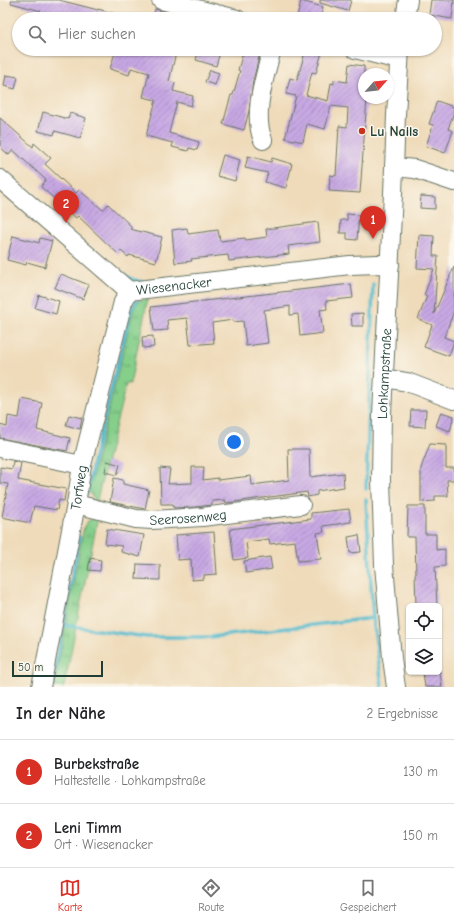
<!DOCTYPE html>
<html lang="de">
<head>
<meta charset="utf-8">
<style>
  body { margin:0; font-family:"Comic Neue",sans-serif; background:#f2f2f2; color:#202124 }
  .controls { position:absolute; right:12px; bottom:12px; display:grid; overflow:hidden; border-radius:6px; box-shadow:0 1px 3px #0004 }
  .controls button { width:36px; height:36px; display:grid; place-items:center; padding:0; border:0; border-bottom:1px solid #e0e0e0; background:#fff; color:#202124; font:20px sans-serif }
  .compass { position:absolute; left:358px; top:68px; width:36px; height:36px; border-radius:50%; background:#fff; box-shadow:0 1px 3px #0004; rotate:63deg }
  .scale { position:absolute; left:12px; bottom:10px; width:91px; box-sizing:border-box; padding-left:4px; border:2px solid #1f3d34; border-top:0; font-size:11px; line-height:14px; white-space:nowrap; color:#1f3d34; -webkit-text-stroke:3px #fbf7ec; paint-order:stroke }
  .you { position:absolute; left:234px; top:442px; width:14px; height:14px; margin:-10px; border:3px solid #fff; border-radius:50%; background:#1a73e8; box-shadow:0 0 0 6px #1a73e833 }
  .badge { display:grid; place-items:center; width:26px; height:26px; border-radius:50%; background:#d93025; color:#fff; font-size:13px; font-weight:700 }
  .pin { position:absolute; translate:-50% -33px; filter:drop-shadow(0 1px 2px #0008) }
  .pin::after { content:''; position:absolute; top:21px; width:14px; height:12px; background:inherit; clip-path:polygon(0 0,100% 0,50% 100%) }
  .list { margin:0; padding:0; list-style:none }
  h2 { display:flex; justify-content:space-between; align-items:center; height:52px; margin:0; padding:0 16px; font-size:17px }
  h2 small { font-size:13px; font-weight:400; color:#757577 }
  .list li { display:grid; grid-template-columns:26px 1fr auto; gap:12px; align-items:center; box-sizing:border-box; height:64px; padding:0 16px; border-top:1px solid #e0e0e0 }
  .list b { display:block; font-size:15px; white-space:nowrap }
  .list p { margin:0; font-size:13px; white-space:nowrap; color:#757577 }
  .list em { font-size:13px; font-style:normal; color:#757577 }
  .icon { flex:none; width:22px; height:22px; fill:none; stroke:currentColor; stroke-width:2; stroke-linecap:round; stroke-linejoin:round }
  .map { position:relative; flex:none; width:454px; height:687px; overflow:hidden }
  .search { position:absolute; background:#fff; box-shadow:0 1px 3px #0004; left:12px; right:12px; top:12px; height:44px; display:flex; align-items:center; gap:10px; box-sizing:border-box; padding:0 14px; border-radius:22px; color:#757577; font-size:15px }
  .sheet { height:180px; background:#fff }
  nav { display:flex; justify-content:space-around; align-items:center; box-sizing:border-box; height:56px; border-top:1px solid #e0e0e0; background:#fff; font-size:11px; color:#757577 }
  nav a { display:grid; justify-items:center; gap:2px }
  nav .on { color:#d93025 }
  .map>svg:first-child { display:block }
  .grass { fill:url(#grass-tufts); stroke:#528660 }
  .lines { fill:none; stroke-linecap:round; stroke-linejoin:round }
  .stream { stroke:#51bbce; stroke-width:3.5 }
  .building { fill:url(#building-hatch) }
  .minor-casing { stroke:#687463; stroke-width:20 }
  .minor { stroke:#fff; stroke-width:18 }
  .poi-dot { fill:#c8321e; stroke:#fbf7ec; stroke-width:1.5 }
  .labels { text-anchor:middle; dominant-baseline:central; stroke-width:3; stroke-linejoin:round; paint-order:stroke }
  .poi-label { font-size:14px; font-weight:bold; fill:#1f3d34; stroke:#fbf7ec; text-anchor:start }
  .street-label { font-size:14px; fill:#1f3d34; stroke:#fbf7ec }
</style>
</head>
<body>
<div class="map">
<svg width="454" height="687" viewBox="0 0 454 687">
  <defs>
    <pattern id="grass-tufts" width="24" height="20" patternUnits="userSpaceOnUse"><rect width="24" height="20" fill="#86cf8b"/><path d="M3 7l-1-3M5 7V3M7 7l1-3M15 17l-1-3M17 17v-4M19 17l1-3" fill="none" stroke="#6da972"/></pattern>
    <pattern id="building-hatch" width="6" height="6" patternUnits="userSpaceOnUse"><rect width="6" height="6" fill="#c8a8e4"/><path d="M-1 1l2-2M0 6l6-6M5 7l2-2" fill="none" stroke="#a28aba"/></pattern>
  </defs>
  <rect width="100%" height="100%" fill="#fbf7ec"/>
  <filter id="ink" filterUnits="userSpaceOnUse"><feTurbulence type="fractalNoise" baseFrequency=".025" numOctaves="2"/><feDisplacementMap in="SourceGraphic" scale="8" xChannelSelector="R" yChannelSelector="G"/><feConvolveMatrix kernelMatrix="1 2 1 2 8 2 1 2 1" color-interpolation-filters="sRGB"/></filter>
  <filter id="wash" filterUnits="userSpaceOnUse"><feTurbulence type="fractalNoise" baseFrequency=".012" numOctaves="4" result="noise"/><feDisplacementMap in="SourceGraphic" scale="16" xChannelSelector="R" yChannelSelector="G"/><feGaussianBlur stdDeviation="0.9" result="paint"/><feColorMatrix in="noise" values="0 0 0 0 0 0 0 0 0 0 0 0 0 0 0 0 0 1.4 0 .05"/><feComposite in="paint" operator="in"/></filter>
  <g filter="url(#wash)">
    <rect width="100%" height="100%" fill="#efdbba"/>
    <path class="grass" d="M148,298L130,384H126L96,504L89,490L134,307L140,300Z
      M98,517L64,687H54L84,526L88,521Z"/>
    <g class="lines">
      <path class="stream" d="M121,273L134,280L143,282
        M366,489L373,284
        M87,494L93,462L131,309L137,300
        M366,500L373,618L382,687
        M63,625L147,637H211L373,618
        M52,687L79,537"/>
    </g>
    <g id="blocks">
      <path class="building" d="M12,0H59L98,10V9L124,16V19H53L40,15L41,11L11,3Z
        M320,0H351L348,11L320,3Z
        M431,0H454L452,19L429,15Z
        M301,1L323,7L320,19H305L297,17Z
        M155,9L169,13L167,19H153Z
        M116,49H177L169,81L175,83L173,91L193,96L191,106L177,102L169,133L199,142L197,150L189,148L188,151L172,147L173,143L146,136L156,100L143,97L149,73L131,68L129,75L110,69Z
        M199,49H221L216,66L196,60Z
        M244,49H261L253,81L249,111L244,130L223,124L231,95H233L240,71L238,70Z
        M306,49H323L316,73L312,72L306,95L328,101L331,83L334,84V80L347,82L349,64L364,66V98H367L360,193L329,191L330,175L336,176L339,126L347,127L348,108L331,106L325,129L307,124L303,142L285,138L296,96L286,94L290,78L297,80Z
        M210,70L219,73L215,85L205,82Z
        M6,75L18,77L15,89L4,86Z
        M437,101L454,107V112L448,129L453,131L445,153L426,146L433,125L429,124Z
        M43,112L68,119L70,113L86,118L80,138L55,131L54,135L38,131Z
        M0,118L33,147L34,143L51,158L45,164L76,193L79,190L103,210L108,204L132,227L130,229L162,237L156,262L129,255L128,257L121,251L118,254L78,216L76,218L41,187L46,180L13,150L9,155L0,147Z
        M223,155L240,160L235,181L217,176Z
        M248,156L271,162L272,158L292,164L286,188L265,182L268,173L245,168Z
        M421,196L435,197V209L420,208Z
        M347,214L359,215L357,240L347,239V233H340L341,220H347Z
        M318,222L320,242L288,246L289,254L229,261L228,255L191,259L192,261L175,263L172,230L187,228L188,234L218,230L220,241L245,238L246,240L267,237L266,229Z
        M419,235L434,236L433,256H438L434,314L454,267V311L444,337L454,341L449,356L424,347L432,325L418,319L427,296L424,295L434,269L417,268Z
        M13,236L39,243L40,238L52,241L45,267L27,262L26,265L7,260Z
        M61,274L89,285L83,299L55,288Z
        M351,284L353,298L326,301L327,309L320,310L323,333L300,336L298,314L290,315V306L264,310L268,343L246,346L243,321L234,322L233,320L212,323L214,343L190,345L187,318L167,320L168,330L154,331L151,307Z
        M39,295L59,301L56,314L35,308Z
        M363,313V326H352L351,314Z
        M153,336L154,347L143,348L142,337Z
        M22,399L42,403L37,430L70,438L67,451L0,438V425L7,427L8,416L19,418Z
        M411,410H426L425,427L410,426Z
        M441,412L454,416L450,431L436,426Z
        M69,415L82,418L80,429L66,425Z
        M430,444L446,445V468H454V480H447L448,496H435V501L421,502V468Z
        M288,449H309L310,477L343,473L344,487L317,491V495L308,497L307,492L226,503L225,500L212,501V505L195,507L174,508L173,504H161L160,468L170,469L168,484L192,483V467H204L203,480L218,478V480L251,476L252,485L289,480Z
        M13,461L21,463L18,480L66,489L64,501L59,500L57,510L34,506L30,523L2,517L8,484L0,483V467L12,469Z
        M107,461L120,465L117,475L105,472Z
        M114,478L123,480V484L149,490L145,509L110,502Z
        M408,506H425V534H436V550L445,549V566L435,567L437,606H416L415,574H416L415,537H407Z
        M349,509L351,522L323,526L324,532L317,533L321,559L298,561L295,541L270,544L269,539L246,542L248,558L234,560L230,529L311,519V513Z
        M107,529L144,535L140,557L121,552L122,546L105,544Z
        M214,532L217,574L204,575V579L192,580L191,559L178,560L176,535Z
        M359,535L361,552L350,553L348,537Z
        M270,557L272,569L246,573L244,561Z
        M90,558L101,560L100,571L88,570Z
        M137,564L160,565V580L136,579Z
        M423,672H440L442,687H425Z"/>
    </g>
  </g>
  <g filter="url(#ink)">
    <use href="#blocks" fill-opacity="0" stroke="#687463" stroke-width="1"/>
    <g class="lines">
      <defs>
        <g id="minor">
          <path d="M161,0L237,19"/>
          <path d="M405,19L408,0"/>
          <path d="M355,49L399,60"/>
          <path d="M263,140C252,113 265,77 272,49"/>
          <path d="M394,167L415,169L454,182"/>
          <path id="s1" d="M0,179L129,291L350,265L378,264L390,265"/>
          <path d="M384,378L407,382L454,400"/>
          <path d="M0,448L82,465"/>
          <path id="s2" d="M76,504L136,519L152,520L202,517L301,505"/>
          <path id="s3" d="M41,687L76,504L82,465L123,302L129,291"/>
          <path id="s4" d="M396,687L392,658L384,565L381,480L382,414L393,194L396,115L400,49"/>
        </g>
      </defs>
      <use href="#minor" class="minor-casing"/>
      <use href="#minor" class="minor"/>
    </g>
  </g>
  <circle class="poi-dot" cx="362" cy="131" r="4"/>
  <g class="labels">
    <g class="poi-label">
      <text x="370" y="131">Lu Nails</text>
    </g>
    <g class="street-label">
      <text stroke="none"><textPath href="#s1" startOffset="216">Wiesenacker</textPath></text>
      <text stroke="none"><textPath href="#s4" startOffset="314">Lohkampstraße</textPath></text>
      <text stroke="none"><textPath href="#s3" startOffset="203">Torfweg</textPath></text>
      <text stroke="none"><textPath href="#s2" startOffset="114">Seerosenweg</textPath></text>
    </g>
  </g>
</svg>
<div class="controls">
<button><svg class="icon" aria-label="locate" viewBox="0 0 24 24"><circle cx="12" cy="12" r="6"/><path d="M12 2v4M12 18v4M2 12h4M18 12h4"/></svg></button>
<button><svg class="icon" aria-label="layers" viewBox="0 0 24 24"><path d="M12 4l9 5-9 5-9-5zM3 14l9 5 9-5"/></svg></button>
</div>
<svg class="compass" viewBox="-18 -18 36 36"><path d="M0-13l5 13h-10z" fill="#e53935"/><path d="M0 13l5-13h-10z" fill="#757577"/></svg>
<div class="scale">50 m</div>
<div class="you"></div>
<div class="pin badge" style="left:373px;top:239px">1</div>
<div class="pin badge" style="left:66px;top:223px">2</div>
<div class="search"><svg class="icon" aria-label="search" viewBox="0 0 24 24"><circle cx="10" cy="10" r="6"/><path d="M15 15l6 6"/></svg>Hier suchen</div>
</div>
<section class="sheet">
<h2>In der Nähe<small>2 Ergebnisse</small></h2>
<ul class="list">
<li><span class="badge">1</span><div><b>Burbekstraße</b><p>Haltestelle · Lohkampstraße</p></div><em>130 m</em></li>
<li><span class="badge">2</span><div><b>Leni Timm</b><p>Ort · Wiesenacker</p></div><em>150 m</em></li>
</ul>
</section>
<nav>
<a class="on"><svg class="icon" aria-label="map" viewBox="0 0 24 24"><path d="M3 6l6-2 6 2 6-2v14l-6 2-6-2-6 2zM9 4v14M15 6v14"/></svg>Karte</a>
<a><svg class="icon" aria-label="directions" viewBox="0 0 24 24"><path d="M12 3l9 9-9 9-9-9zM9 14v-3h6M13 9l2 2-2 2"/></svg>Route</a>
<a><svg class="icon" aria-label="saved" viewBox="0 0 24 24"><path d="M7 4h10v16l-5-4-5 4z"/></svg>Gespeichert</a>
</nav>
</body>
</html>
